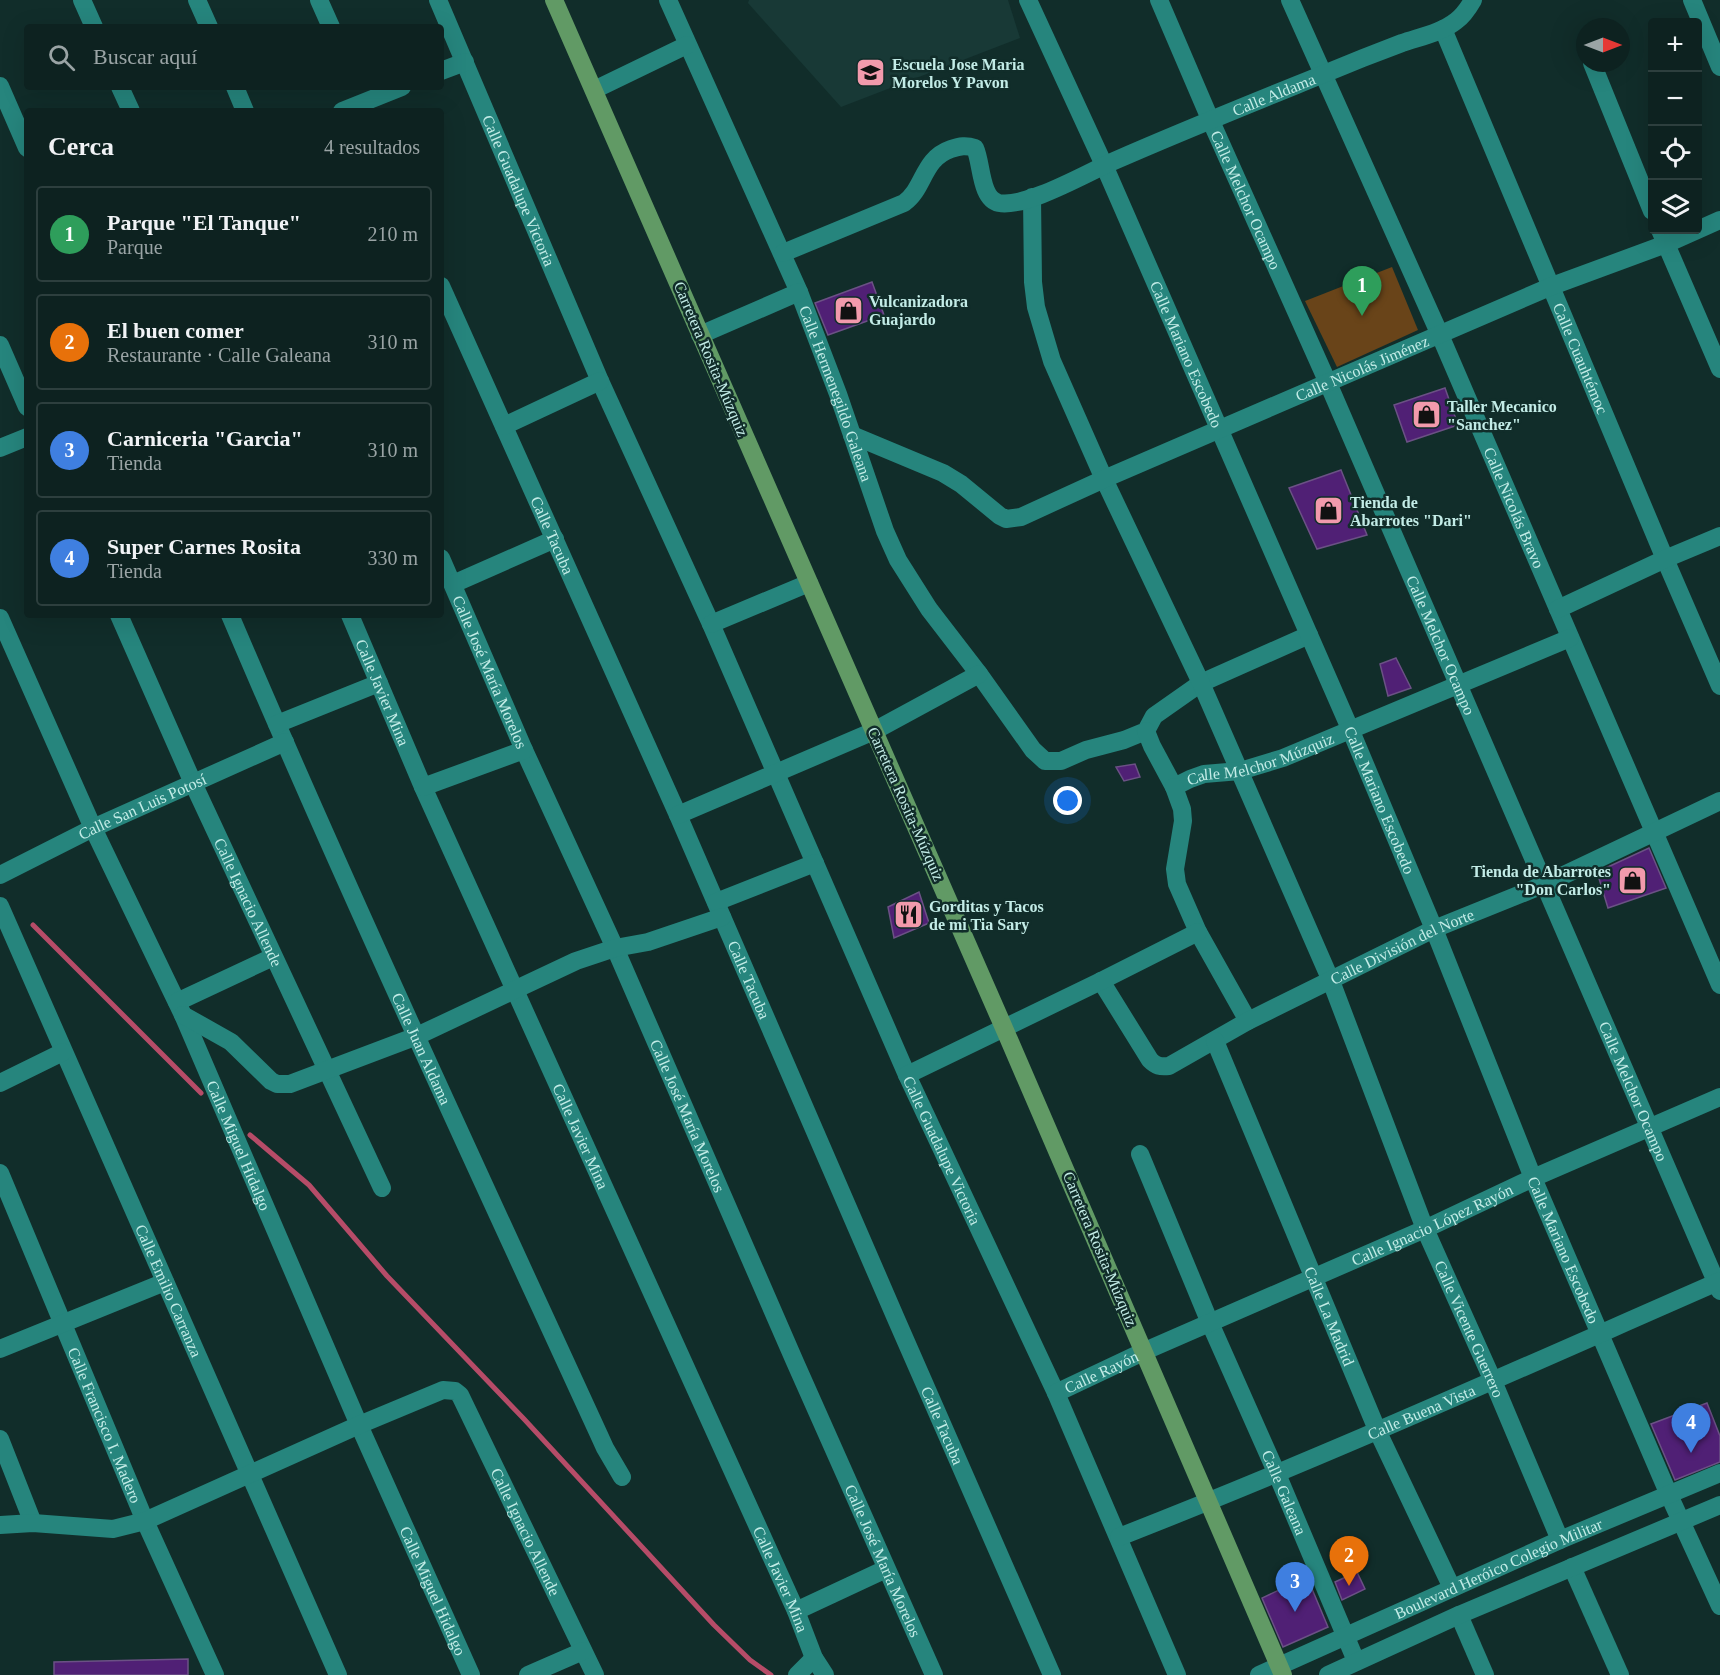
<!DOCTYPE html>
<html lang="es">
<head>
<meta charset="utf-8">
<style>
  body { margin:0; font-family:"Times New Roman",serif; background:#162a29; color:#f1f3f6 }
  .controls { position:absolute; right:18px; top:18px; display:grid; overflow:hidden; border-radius:6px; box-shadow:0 6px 24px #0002 }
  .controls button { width:54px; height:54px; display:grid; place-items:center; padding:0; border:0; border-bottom:2px solid #2d3f3e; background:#0d2220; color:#f1f3f6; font:30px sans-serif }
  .compass { position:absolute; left:1576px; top:18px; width:54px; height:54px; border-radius:50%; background:#0d2220; box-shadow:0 6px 24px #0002; rotate:90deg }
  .you { position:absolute; left:1068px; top:801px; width:21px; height:21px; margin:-15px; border:4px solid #fff; border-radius:50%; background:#1a73e8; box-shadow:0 0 0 9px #1a73e833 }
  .badge { display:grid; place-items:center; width:39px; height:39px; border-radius:50%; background:#f29aac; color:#fff; font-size:20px; font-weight:700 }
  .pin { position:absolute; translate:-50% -50px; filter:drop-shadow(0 2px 3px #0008) }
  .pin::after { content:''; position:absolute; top:32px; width:21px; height:18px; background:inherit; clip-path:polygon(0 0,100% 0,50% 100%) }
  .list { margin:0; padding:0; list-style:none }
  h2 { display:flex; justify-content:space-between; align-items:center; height:78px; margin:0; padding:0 24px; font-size:26px }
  h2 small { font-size:20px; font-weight:400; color:#9aa4a5 }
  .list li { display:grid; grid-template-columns:39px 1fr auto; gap:18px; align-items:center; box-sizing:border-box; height:96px; margin:0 12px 12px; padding:0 12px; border:2px solid #2d3f3e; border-radius:6px }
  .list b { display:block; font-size:22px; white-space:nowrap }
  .list p { margin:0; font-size:20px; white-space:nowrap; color:#9aa4a5 }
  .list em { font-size:20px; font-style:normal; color:#9aa4a5 }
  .icon { flex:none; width:33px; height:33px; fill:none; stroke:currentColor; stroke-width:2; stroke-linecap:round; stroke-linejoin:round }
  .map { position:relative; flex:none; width:1720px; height:1675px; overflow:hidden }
  .search { position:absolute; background:#0d2220; box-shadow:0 6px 24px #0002; left:24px; top:24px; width:420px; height:66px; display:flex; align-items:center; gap:15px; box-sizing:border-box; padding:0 21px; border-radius:6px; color:#9aa4a5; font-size:22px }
  .panel { position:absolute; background:#0d2220; box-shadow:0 6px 24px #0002; left:24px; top:108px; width:420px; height:510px; border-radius:6px }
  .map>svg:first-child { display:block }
  .built { fill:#183936 }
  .green { fill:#694419 }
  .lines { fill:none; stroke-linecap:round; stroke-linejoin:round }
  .stream { stroke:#b64c68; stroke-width:5 }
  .building { fill:#502075; stroke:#6b5185; stroke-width:1.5 }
  .minor { stroke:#26857d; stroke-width:18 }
  .major { stroke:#619a65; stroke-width:18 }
  .labels { text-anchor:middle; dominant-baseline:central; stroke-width:5; stroke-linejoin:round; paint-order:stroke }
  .poi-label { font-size:16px; font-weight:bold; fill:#c3ece7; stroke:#112d2a; text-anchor:start }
  .street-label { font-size:16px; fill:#c3ece7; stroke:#112d2a }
</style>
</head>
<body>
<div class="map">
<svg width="1720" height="1675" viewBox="0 0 1720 1675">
  <rect width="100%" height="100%" fill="#112d2a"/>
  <path class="built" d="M749,0H1008L1020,38L841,107L748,3Z"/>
  <path class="green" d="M1392,267L1418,330L1337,367L1305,301Z"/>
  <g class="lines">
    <path class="stream" d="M33,925L201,1093
      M250,1135L309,1185L387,1276L524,1419L714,1625L750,1660L771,1675"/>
  </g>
  <path class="building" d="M872,282L884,315L828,335L815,303Z
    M1445,388L1458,425L1407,442L1394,405Z
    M1341,470L1367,535L1317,549L1289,488Z
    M1396,658L1411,688L1388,696L1380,664Z
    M1135,764L1140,777L1124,781L1116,767Z
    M1649,848L1666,888L1608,908L1597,872Z
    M919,892L929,923L894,938L888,907Z
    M1707,1403L1720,1436V1462L1675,1480L1651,1424Z
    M1357,1572L1365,1589L1342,1600L1335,1582Z
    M1307,1577L1328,1627L1283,1647L1262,1598Z
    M188,1659V1675H54V1662Z"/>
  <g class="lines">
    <g class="minor">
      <path d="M82,0L94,27"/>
      <path d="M197,0L209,27"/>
      <path d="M319,0L331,27"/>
      <path id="s1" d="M438,0L600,381L711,624L907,1075L1056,1393L1177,1675"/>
      <path id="s2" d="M668,0L799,292L838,394L885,531L898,560L929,609L979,674L1033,750L1045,761H1061L1086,750L1124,740L1146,731L1154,716L1201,683L1309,635"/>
      <path id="s3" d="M1028,0L1104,165L1351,731L1434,929L1533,1178L1669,1495L1720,1606"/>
      <path id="s4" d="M1159,0L1210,119L1328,383L1720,1291"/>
      <path id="s5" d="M1290,0L1440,335L1720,985"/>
      <path d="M1692,0L1720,67"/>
      <path id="s6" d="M1443,29L1665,559L1720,686"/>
      <path d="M1592,63L1652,211"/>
      <path d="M441,71L465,62"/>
      <path d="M0,86L27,148"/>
      <path d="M120,87L131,111"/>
      <path d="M235,87L245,111"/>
      <path d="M594,90L687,45"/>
      <path d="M342,111L402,87"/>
      <path id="s7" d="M1032,197L1033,282L1036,307L1052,361L1104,479L1201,683L1331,981L1425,1229L1493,1381L1560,1540"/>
      <path d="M1660,230L1720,369"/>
      <path id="s8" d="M783,253L904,203C925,188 922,159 951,149C960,146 966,145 975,148C982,163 980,199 999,203C1027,208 1088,172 1114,161C1196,125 1280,92 1363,58C1376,53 1389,48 1402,43C1419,37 1441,33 1456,21C1463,16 1469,7 1473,0"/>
      <path id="s9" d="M441,286L678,815L897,1321L1052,1675"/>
      <path d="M700,335L799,292"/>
      <path d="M0,345L27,407"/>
      <path d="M504,426L600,381"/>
      <path id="s10" d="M852,435L943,473L961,484L1000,516L1006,519L1021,517L1104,479L1552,286L1666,244L1720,220"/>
      <path d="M0,448L27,437"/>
      <path id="s11" d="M441,558L524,750L615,948L795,1362L934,1675"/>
      <path d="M453,584L555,539"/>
      <path d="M1558,609L1665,559L1720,536"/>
      <path id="s12" d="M119,615L193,783L382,1188"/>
      <path id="s13" d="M230,615C349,895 478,1171 605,1448L622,1477"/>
      <path id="s14" d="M350,615L423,787L796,1611L814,1658L825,1675"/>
      <path id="s15" d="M0,618L93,828L183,1015L359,1425L471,1675"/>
      <path d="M711,624L809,583"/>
      <path d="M277,724L379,683"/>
      <path id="s16" d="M1146,731L1152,746L1174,787L1190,779L1204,774L1240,771L1283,758L1570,638"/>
      <path d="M423,787L524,750"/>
      <path d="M1174,787L1182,809L1183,821L1175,869L1177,884L1198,932L1248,1021"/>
      <path d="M678,815L874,731L979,674"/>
      <path id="s17" d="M0,875L93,828L285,742"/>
      <path d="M716,902L815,863"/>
      <path id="s18" d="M0,906L338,1675"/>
      <path id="s19" d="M1101,981L1150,1060C1156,1066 1160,1067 1169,1066L1248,1021L1434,929L1543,885L1720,801"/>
      <path d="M177,1002L273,957"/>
      <path d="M183,1015L231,1042L271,1081L277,1084H290L417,1036L576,961L615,948L648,942L722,917"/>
      <path id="s20" d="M1215,1041L1378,1432L1452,1588"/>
      <path d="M907,1075L1101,981L1198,932"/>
      <path d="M0,1083L63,1052"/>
      <path id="s21" d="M1140,1154L1210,1323L1277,1474L1356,1661"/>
      <path id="s22" d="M0,1173L145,1521L215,1675"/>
      <path d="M0,1349L165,1282"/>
      <path id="s23" d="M1056,1393L1145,1351L1425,1229L1533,1178L1720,1097"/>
      <path d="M0,1439L33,1523"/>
      <path id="s24" d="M0,1525L33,1523L113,1529L145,1521L359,1425L443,1390L455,1391L460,1395L595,1675"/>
      <path id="s25" d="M1119,1537C1322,1458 1521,1368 1720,1281"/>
      <path d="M1572,1567L1620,1675"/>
      <path d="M796,1611L886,1569"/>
      <path d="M1459,1615L1485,1675"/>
      <path d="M528,1675L583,1651"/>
      <path d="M797,1675L814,1658"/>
      <path id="s26" d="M1259,1675L1560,1540L1720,1473"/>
      <path d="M1328,1675L1459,1615L1720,1505"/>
    </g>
    <path class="major" d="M554,0L1004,1028L1283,1675"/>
  </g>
  <defs>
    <symbol id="school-square" viewBox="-11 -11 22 22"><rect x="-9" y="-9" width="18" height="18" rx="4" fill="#f29aac" stroke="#112d2a"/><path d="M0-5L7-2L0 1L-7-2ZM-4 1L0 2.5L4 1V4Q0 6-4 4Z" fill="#111"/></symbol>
    <symbol id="shop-square" viewBox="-11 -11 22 22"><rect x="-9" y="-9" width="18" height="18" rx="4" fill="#f29aac" stroke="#112d2a"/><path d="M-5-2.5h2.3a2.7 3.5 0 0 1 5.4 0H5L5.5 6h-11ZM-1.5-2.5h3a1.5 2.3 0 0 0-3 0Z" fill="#111"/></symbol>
    <symbol id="restaurant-square" viewBox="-11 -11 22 22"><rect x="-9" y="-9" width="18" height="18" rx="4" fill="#f29aac" stroke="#112d2a"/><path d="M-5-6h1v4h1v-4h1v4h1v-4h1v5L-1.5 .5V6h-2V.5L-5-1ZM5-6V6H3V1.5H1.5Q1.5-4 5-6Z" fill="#111"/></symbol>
  </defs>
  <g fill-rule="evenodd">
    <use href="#school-square" x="854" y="56" width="33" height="33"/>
    <use href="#shop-square" x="832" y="294" width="33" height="33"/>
    <use href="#shop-square" x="1410" y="398" width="33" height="33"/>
    <use href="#shop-square" x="1312" y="494" width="33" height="33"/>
    <use href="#shop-square" x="1616" y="864" width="33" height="33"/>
    <use href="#restaurant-square" x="892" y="898" width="33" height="33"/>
  </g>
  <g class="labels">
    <g class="poi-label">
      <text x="892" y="64">Escuela Jose Maria<tspan x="892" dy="18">Morelos Y Pavon</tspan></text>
      <text x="869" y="301">Vulcanizadora<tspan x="869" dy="18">Guajardo</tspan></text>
      <text x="1447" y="406">Taller Mecanico<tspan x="1447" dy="18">"Sanchez"</tspan></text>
      <text x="1350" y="502">Tienda de<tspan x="1350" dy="18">Abarrotes "Dari"</tspan></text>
      <text x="1611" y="871" text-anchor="end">Tienda de Abarrotes<tspan x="1611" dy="18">"Don Carlos"</tspan></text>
      <text x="929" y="906">Gorditas y Tacos<tspan x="929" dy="18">de mi Tia Sary</tspan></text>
    </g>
    <g class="street-label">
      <text stroke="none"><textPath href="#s8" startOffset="588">Calle Aldama</textPath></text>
      <text stroke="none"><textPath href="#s1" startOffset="207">Calle Guadalupe Victoria</textPath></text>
      <text stroke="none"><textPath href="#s4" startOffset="218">Calle Melchor Ocampo</textPath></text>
      <text stroke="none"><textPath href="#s3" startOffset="388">Calle Mariano Escobedo</textPath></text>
      <text stroke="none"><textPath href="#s6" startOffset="357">Calle Cuauhtémoc</textPath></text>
      <text transform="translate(711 359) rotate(67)">Carretera Rosita-Múzquiz</text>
      <text stroke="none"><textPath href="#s10" startOffset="564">Calle Nicolás Jiménez</textPath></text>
      <text stroke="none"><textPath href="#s2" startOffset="428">Calle Hermenegildo Galeana</textPath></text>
      <text stroke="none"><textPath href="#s5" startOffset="555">Calle Nicolás Bravo</textPath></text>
      <text stroke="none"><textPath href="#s9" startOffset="273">Calle Tacuba</textPath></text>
      <text stroke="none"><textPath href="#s4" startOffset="704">Calle Melchor Ocampo</textPath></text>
      <text stroke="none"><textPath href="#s11" startOffset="124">Calle José María Morelos</textPath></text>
      <text stroke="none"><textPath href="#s14" startOffset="84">Calle Javier Mina</textPath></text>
      <text stroke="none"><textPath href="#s16" startOffset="154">Calle Melchor Múzquiz</textPath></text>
      <text stroke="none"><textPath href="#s3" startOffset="874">Calle Mariano Escobedo</textPath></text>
      <text transform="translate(906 804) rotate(66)">Carretera Rosita-Múzquiz</text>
      <text stroke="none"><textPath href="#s17" startOffset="158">Calle San Luis Potosí</textPath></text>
      <text stroke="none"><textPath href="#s12" startOffset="315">Calle Ignacio Allende</textPath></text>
      <text stroke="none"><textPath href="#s19" startOffset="376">Calle División del Norte</textPath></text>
      <text stroke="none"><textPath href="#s9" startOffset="759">Calle Tacuba</textPath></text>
      <text stroke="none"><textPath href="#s13" startOffset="474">Calle Juan Aldama</textPath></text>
      <text stroke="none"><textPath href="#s4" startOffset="1190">Calle Melchor Ocampo</textPath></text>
      <text stroke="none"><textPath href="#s11" startOffset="610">Calle José María Morelos</textPath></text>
      <text stroke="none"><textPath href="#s14" startOffset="570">Calle Javier Mina</textPath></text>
      <text stroke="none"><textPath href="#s15" startOffset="579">Calle Miguel Hidalgo</textPath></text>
      <text stroke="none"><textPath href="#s1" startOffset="1256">Calle Guadalupe Victoria</textPath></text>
      <text stroke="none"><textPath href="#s23" startOffset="412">Calle Ignacio López Rayón</textPath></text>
      <text transform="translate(1100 1249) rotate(67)">Carretera Rosita-Múzquiz</text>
      <text stroke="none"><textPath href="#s3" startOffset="1360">Calle Mariano Escobedo</textPath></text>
      <text stroke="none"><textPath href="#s18" startOffset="420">Calle Emilio Carranza</textPath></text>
      <text stroke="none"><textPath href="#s20" startOffset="298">Calle La Madrid</textPath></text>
      <text stroke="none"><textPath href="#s7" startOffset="1221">Calle Vicente Guerrero</textPath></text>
      <text stroke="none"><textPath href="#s23" startOffset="50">Calle Rayón</textPath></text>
      <text stroke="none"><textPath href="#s25" startOffset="327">Calle Buena Vista</textPath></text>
      <text stroke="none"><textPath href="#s22" startOffset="273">Calle Francisco I. Madero</textPath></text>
      <text stroke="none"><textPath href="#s9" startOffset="1245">Calle Tacuba</textPath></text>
      <text stroke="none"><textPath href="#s21" startOffset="368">Calle Galeana</textPath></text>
      <text stroke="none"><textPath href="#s24" startOffset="642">Calle Ignacio Allende</textPath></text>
      <text stroke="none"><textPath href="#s11" startOffset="1096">Calle José María Morelos</textPath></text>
      <text stroke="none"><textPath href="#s26" startOffset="262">Boulevard Heróico Colegio Militar</textPath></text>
      <text stroke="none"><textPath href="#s14" startOffset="1056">Calle Javier Mina</textPath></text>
      <text stroke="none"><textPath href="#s15" startOffset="1065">Calle Miguel Hidalgo</textPath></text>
    </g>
  </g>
</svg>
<div class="controls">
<button>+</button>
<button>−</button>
<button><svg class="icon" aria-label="locate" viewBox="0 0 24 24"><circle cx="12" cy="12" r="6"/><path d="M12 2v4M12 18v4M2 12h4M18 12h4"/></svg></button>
<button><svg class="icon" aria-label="layers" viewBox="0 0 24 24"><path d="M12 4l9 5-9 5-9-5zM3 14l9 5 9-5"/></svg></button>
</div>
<svg class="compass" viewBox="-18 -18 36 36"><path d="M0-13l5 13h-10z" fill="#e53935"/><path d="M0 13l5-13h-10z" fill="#9aa4a5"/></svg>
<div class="you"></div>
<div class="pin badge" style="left:1362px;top:316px;background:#2e9e5b">1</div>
<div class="pin badge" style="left:1349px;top:1586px;background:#e8710a">2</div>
<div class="pin badge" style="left:1295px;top:1612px;background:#3f7fe0">3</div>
<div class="pin badge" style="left:1691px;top:1453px;background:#3f7fe0">4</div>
<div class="search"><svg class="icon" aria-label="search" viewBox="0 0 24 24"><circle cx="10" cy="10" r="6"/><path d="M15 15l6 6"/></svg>Buscar aquí</div>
<section class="panel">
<h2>Cerca<small>4 resultados</small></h2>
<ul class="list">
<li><span class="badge" style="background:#2e9e5b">1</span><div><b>Parque &quot;El Tanque&quot;</b><p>Parque</p></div><em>210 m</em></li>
<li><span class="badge" style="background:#e8710a">2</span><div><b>El buen comer</b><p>Restaurante · Calle Galeana</p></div><em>310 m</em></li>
<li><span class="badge" style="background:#3f7fe0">3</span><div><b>Carniceria &quot;Garcia&quot;</b><p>Tienda</p></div><em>310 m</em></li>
<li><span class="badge" style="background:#3f7fe0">4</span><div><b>Super Carnes Rosita</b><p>Tienda</p></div><em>330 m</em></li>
</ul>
</section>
</div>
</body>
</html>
